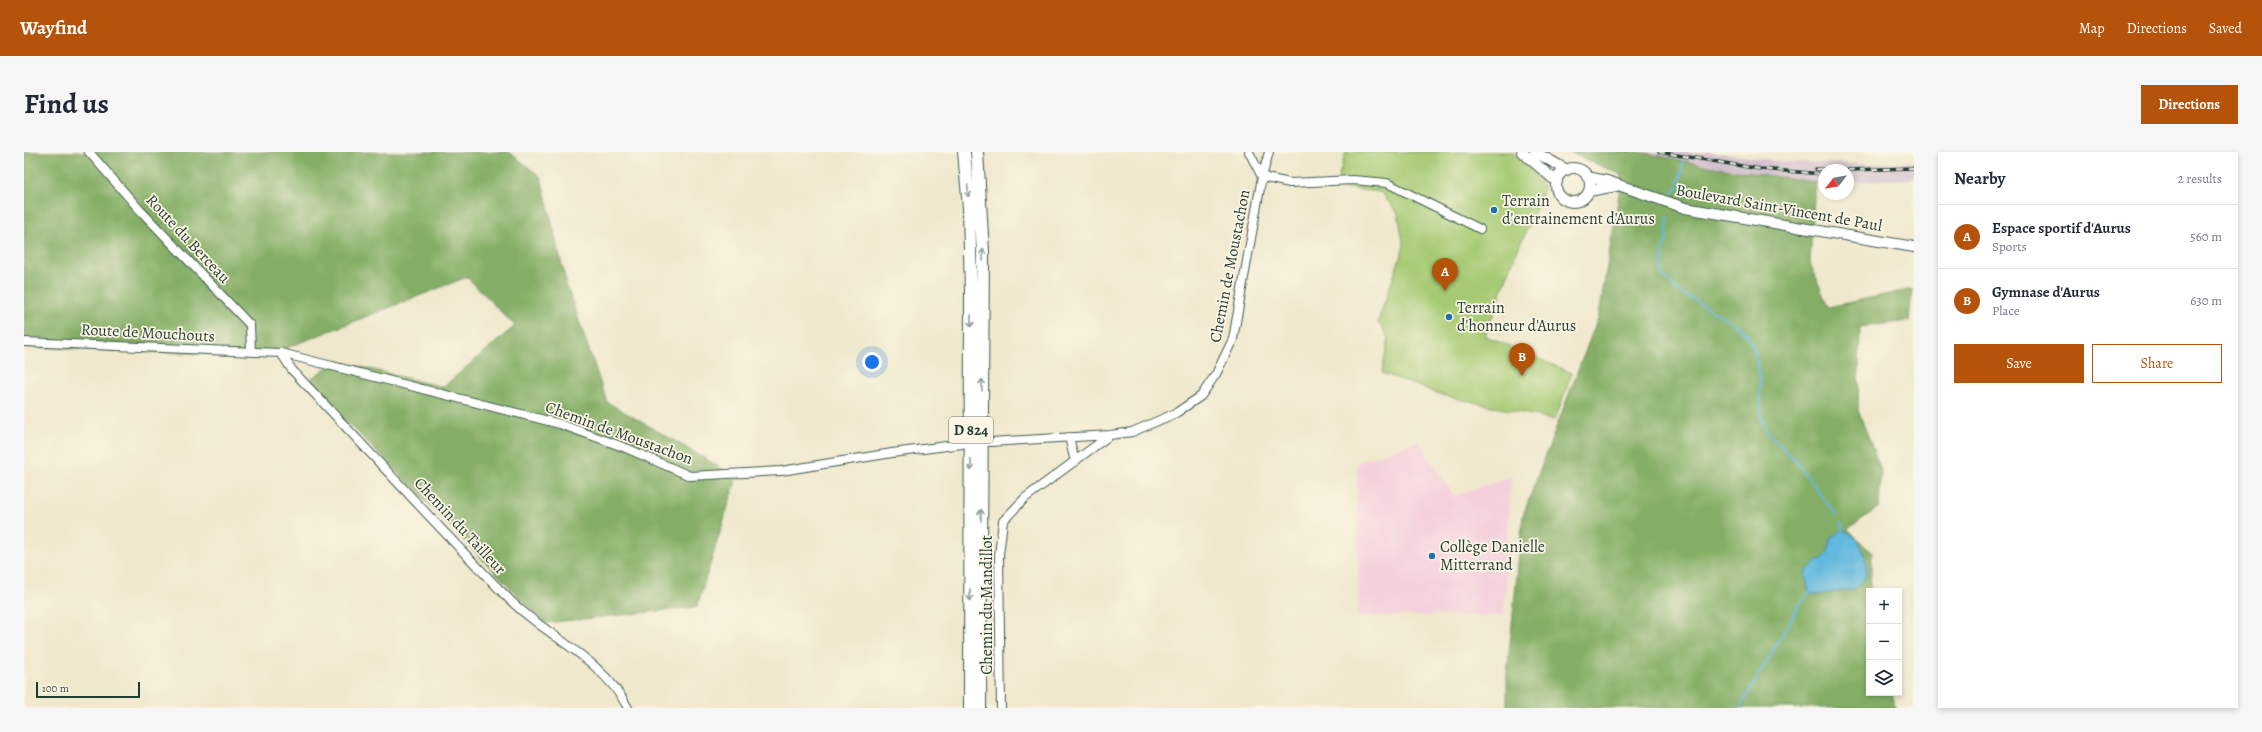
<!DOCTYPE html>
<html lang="en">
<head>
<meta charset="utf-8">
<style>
  body { margin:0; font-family:Alegreya,serif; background:#f6f6f7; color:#1f2937 }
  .controls { position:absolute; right:12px; bottom:12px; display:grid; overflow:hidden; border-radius:0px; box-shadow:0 2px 6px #0003 }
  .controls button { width:36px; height:36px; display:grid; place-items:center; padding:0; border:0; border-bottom:1px solid #e0e1e3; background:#fff; color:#1f2937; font:20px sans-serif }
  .compass { position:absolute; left:1794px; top:12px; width:36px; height:36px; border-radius:50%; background:#fff; box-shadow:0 2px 6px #0003; rotate:239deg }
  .scale { position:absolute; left:12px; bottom:10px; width:104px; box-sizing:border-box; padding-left:4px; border:2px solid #1f3d34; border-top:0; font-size:11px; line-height:14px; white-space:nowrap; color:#1f3d34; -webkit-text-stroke:3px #fcf5e5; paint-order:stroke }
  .you { position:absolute; left:848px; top:210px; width:14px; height:14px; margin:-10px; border:3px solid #fff; border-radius:50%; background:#1a73e8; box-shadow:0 0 0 6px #1a73e833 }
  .badge { display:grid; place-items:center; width:26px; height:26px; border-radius:50%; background:#b45309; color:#fff; font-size:13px; font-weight:700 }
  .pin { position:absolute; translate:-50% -33px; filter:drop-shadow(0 1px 2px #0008) }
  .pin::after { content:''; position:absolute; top:21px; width:14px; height:12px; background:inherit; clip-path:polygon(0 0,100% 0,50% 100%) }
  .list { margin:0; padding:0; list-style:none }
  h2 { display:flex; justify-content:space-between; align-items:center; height:52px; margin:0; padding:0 16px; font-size:17px }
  h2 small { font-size:13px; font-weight:400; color:#747a83 }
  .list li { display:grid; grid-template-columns:26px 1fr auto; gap:12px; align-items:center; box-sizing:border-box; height:64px; padding:0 16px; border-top:1px solid #e0e1e3 }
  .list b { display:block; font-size:15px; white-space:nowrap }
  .list p { margin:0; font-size:13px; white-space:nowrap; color:#747a83 }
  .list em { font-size:13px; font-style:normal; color:#747a83 }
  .actions { display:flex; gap:8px; padding:12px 16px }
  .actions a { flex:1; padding:9px 0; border:1px solid #b45309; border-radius:0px; text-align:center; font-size:14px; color:#b45309 }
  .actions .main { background:#b45309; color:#fff }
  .icon { flex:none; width:22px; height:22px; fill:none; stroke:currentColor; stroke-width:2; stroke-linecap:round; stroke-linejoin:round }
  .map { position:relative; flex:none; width:1890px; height:556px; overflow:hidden; border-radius:0px }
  header { display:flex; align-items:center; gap:24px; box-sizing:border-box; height:56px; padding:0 20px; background:#b45309; color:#fff }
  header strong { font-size:19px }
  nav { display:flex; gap:22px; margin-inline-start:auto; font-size:14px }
  .intro { display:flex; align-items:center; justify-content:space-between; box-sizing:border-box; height:96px; padding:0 24px }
  h1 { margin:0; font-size:28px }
  .button { padding:10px 18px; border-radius:0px; background:#b45309; color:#fff; font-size:14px; font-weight:700 }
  main { display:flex; gap:24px; padding:0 24px }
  aside { flex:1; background:#fff; border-radius:0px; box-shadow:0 2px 6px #0003 }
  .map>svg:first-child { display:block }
  .built { fill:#f4cfdc }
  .industrial { fill:#d0bdcc }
  .green { fill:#a6ca73; stroke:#628454 }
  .forest { fill:#84ae65; stroke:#52764c }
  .water { fill:#62b8de; stroke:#407a89 }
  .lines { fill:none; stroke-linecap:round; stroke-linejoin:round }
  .stream { stroke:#62b8de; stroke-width:2 }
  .minor-casing { stroke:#3e574b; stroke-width:10 }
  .major-casing { stroke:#3e574b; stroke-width:12 }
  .highway-casing { stroke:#3e574b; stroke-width:14 }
  .minor { stroke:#fff; stroke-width:8 }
  .major { stroke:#fff; stroke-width:10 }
  .highway { stroke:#fff; stroke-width:12 }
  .rail-casing { stroke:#1f3d34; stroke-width:3.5 }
  .rail { stroke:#fcf5e5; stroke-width:2; stroke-dasharray:6; stroke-linecap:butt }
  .oneway { stroke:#8f9e9a }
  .poi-dot { fill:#1f6fb2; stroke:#fcf5e5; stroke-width:1.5 }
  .labels { text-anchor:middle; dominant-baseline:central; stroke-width:3.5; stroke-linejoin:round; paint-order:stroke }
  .shield { fill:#fcf5e5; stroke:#617469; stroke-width:1 }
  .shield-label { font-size:15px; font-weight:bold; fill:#1f3d34 }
  .poi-label { font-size:16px; fill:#1f3d34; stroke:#fcf5e5; text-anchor:start }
  .street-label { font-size:16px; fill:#1f3d34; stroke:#fcf5e5 }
</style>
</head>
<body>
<header>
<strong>Wayfind</strong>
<nav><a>Map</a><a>Directions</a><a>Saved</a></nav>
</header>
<div class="intro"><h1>Find us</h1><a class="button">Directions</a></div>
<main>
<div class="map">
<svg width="1890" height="556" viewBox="0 0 1890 556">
  <rect width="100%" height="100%" fill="#fcf5e5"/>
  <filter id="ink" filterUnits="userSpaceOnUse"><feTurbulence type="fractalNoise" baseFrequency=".025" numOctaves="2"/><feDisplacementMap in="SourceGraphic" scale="8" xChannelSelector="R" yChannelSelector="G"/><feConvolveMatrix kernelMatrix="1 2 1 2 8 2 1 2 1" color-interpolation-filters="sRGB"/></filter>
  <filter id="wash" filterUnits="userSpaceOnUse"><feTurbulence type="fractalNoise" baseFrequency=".012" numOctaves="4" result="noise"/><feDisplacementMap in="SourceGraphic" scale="16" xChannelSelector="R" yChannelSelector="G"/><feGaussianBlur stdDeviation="0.9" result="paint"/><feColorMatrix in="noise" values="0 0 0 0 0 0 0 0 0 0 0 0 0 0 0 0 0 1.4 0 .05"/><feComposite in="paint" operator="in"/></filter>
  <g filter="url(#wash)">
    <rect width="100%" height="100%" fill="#efe8cc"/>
    <path class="built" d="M1394,289L1430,344L1487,325L1480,463L1334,464L1333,311Z"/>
    <path class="industrial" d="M1615,0H1686L1761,10L1840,12L1890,10V27L1824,30V18H1800V30H1791L1705,18Z"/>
    <path class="green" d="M1322,0H1488L1513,21L1520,38L1489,109L1461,184L1548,221L1531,268L1421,244L1358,221L1364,186L1354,170L1380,94L1374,62L1357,40L1311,35Z"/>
    <path class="forest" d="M0,0H485L517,25L543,134L583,250L713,325L673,455L521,471L283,229L313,209L419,235L491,174L443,125L242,204L0,195Z
      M1545,0H1615L1705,18L1791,30L1786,111L1804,155L1888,137L1885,169L1836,175L1834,258L1857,318L1855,355L1824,377L1848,401L1844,470L1845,541H1868L1872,556H1483V521L1499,363L1575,163L1598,23Z"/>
    <path class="water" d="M1818,378C1835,381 1847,409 1841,425C1840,429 1834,434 1831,437L1792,443L1785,440L1781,422C1795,402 1804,414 1807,385Z"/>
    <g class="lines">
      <path class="stream" d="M1649,41L1655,34L1659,9
        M1644,65L1642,91L1639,94L1638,123L1651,137L1713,173L1724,185L1732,202L1736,231L1737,266L1743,280L1771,308L1812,363
        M1818,371V380
        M1716,556L1775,453L1786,439"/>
    </g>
  </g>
  <g filter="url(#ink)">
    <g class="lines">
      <defs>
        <path id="minor" d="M65,0L115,57L226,173L227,199
          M1225,0L1238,25L1242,26L1266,31L1329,28L1363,31L1456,77
          M0,190L257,201L536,272L602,296L666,324L757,319L868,301L938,292
          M257,201L268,218C341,294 412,374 487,449C525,486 578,506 604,556
          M1045,285L1051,310
          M966,290L1086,283L1108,280L1152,261L1177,244L1192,222L1209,187L1238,25L1245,0
          M977,556L975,403L979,369L1001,346L1086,283"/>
        <path id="major" d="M1498,0L1533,30
          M1511,0L1543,18
          M1532 33a17 17 0 1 1 34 0a17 17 0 1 1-34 0Z
          M1563,25L1583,29L1661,56L1890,95
          M1565,39L1592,34"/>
        <path id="highway" d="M940,0L945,56L947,140L946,556
          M953,0L959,100L956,556"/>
      </defs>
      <use href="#minor" class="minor-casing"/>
      <use href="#major" class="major-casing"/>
      <use href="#highway" class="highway-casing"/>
      <use href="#minor" class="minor"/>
      <use href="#major" class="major"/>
      <use href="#highway" class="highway"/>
      <defs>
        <path id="rail" d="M1635,0L1736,17L1800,22
          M1792,17L1809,18
          M1824,18L1890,16"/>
      </defs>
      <use href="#rail" class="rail-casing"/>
      <use href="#rail" class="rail"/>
    </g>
    <defs><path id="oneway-shaft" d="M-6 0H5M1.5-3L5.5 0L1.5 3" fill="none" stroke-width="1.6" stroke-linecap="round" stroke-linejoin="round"/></defs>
    <g class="oneway">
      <use href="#oneway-shaft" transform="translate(944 39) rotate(87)"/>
      <use href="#oneway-shaft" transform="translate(959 103) rotate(-90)"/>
      <use href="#oneway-shaft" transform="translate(947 169) rotate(90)"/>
      <use href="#oneway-shaft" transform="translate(958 233) rotate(-90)"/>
      <use href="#oneway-shaft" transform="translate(947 313) rotate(90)"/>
      <use href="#oneway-shaft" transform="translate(957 363) rotate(-90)"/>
      <use href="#oneway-shaft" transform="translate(946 443) rotate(90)"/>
    </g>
  </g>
  <g class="poi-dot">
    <circle cx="1470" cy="58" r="4"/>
    <circle cx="1425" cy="165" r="4"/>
    <circle cx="1408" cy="404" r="4"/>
  </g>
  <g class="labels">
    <rect class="shield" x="925" y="265" width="44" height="26" rx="3"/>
    <g class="shield-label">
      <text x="947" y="278">D 824</text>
    </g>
    <g class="poi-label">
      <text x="1478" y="49">Terrain<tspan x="1478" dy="18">d'entrainement d'Aurus</tspan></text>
      <text x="1433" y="156">Terrain<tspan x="1433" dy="18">d'honneur d'Aurus</tspan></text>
      <text x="1416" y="395">Collège Danielle<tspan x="1416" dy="18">Mitterrand</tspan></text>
    </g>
    <g class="street-label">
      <text transform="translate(1755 56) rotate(10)">Boulevard Saint-Vincent de Paul</text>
      <text transform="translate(164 87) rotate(47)">Route du Berceau</text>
      <text transform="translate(1206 114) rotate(-79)">Chemin de Moustachon</text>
      <text transform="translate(124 181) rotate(3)">Route de Mouchouts</text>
      <text transform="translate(595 281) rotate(20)">Chemin de Moustachon</text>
      <text transform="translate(436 374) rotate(47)">Chemin du Tailleur</text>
      <text transform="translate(963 453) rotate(-90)">Chemin du Mandillot</text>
    </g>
  </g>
</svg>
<div class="controls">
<button>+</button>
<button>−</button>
<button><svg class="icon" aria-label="layers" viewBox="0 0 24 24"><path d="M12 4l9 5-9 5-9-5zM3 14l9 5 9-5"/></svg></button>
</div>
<svg class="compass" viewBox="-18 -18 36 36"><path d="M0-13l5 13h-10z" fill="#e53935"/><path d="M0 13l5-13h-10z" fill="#747a83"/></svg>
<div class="scale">100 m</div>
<div class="you"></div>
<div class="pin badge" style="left:1421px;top:139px">A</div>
<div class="pin badge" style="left:1498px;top:224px">B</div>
</div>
<aside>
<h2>Nearby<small>2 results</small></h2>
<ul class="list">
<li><span class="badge">A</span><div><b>Espace sportif d'Aurus</b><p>Sports</p></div><em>560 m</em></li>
<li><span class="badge">B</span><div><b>Gymnase d'Aurus</b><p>Place</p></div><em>630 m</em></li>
</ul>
<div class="actions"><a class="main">Save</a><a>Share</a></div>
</aside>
</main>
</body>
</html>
